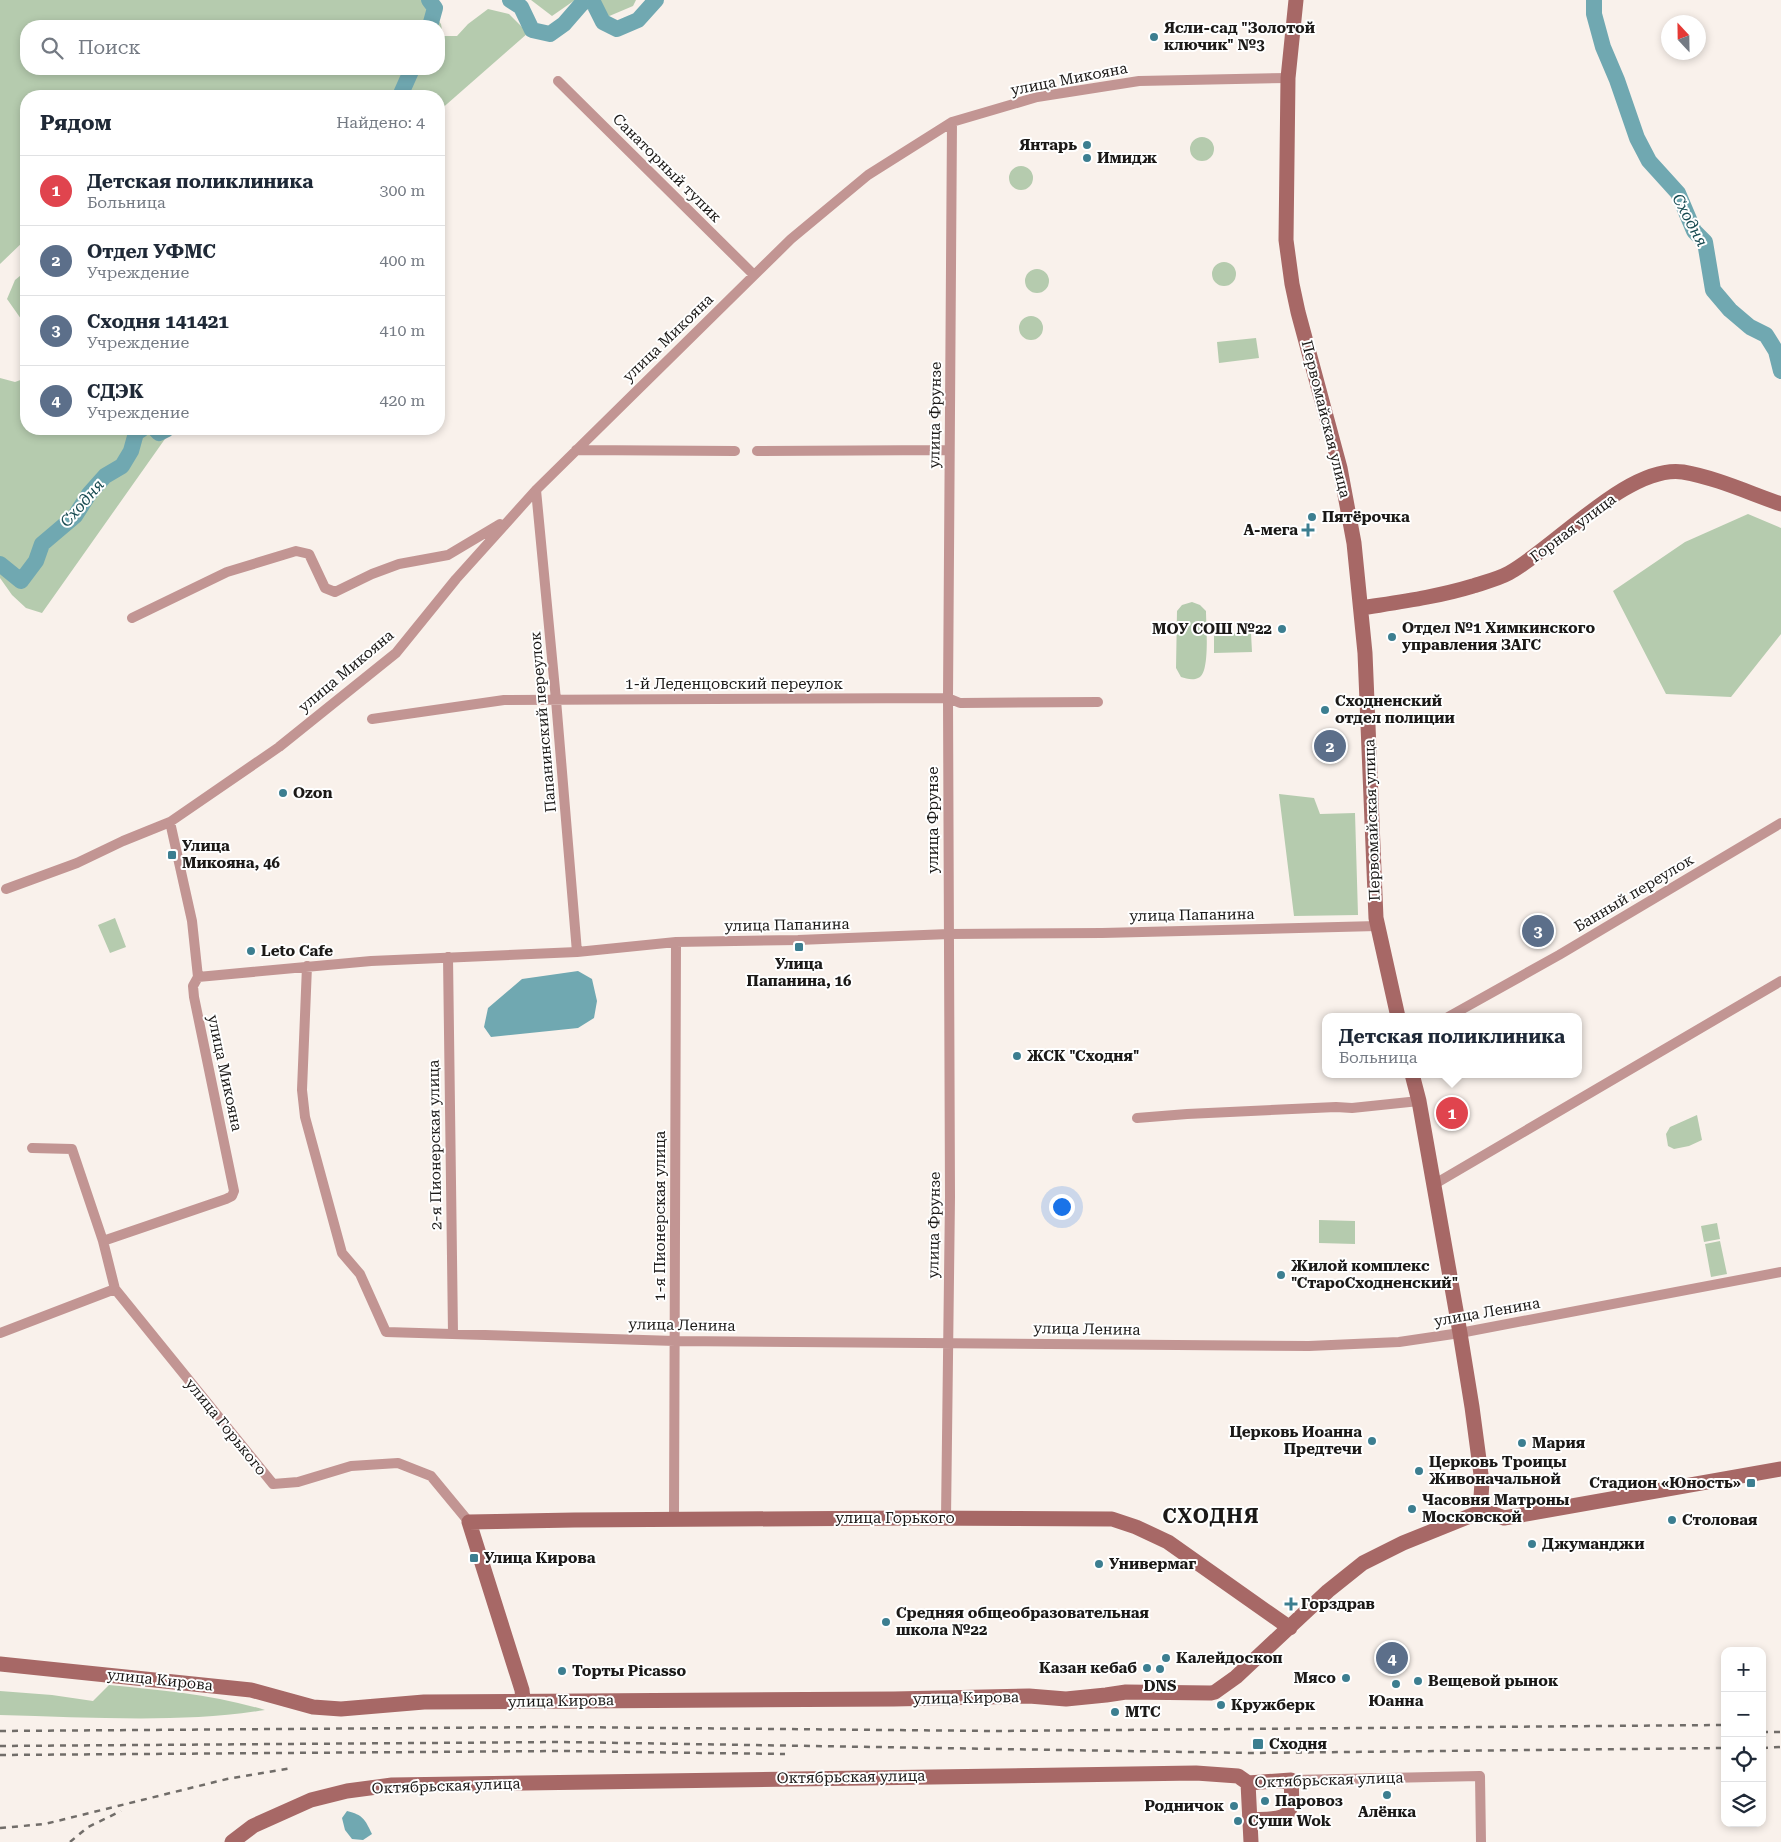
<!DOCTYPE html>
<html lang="ru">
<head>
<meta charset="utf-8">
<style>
  body { margin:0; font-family:"Roboto Serif",serif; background:#f6f6f7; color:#1f2937 }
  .controls { position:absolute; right:15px; bottom:15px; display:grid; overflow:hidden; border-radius:10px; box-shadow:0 2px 8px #0003 }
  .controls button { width:45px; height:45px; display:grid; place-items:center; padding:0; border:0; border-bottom:1px solid #e0e1e3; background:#fff; color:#1f2937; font:25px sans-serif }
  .compass { position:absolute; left:1661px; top:15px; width:45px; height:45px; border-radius:50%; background:#fff; box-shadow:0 2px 8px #0003; rotate:338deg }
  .you { position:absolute; left:1061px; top:1206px; width:18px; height:18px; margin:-12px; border:4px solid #fff; border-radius:50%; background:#1a73e8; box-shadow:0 0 0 8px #1a73e833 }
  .badge { display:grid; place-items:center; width:32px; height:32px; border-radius:50%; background:#d93025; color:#fff; font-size:16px; font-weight:700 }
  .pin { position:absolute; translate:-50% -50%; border:2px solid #fff; box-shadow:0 1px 5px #0006 }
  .popup { position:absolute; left:1322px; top:1013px; width:260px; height:65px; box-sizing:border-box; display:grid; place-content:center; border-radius:10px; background:#fff; filter:drop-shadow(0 1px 4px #0005); font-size:16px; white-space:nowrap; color:#747a83 }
  .popup b { font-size:19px; color:#1f2937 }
  .popup::after { content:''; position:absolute; left:50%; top:100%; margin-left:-10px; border:10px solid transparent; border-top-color:#fff }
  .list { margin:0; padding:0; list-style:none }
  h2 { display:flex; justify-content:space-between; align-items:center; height:65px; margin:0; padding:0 20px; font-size:21px }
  h2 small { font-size:16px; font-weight:400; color:#747a83 }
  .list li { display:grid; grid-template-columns:32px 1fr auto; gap:15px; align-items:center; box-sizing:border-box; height:70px; padding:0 20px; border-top:1px solid #e0e1e3 }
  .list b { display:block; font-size:19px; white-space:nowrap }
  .list p { margin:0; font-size:16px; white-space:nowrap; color:#747a83 }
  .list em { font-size:16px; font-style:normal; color:#747a83 }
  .icon { flex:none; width:28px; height:28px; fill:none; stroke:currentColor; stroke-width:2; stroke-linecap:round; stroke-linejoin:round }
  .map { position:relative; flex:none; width:1781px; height:1842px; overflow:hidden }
  .search { position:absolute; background:#fff; box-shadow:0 2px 8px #0003; left:20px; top:20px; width:425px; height:55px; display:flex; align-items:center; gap:12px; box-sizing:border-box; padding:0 18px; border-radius:20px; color:#747a83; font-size:19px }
  .panel { position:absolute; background:#fff; box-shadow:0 2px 8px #0003; left:20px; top:90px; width:425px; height:345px; border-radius:20px }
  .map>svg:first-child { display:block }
  .green { fill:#b5cbae; fill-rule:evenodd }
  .water { fill:#70a8b1 }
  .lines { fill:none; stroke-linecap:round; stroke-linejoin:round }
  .river { stroke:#70a8b1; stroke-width:16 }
  .street { stroke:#c29593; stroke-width:10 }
  .secondary { stroke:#a76866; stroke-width:15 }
  .rail { stroke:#716d69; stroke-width:2.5; stroke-dasharray:6 6; stroke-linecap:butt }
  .poi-dot { fill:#3c7e90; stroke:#fff; stroke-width:2 }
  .labels { text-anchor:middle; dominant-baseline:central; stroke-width:4; stroke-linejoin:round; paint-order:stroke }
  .poi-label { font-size:15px; font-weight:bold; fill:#1b1917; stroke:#fff; text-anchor:start }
  .street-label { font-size:15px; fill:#1b1917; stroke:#fff }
  .water-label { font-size:16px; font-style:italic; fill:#174a51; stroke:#fff }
  .district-label { font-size:20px; font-weight:bold; letter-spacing:1px; fill:#1b1917; stroke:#fff }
</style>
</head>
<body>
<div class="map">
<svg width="1781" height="1842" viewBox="0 0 1781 1842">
  <rect width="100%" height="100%" fill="#f9f1eb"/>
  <path class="green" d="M0,0H422L441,24L443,36H457L468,24L488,9L509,14L528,33L439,111V96H26V239L0,264ZM26,26H439V69H26Z
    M531,0H575L552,16Z
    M593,0H636L633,6L607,17Z
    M1190 149a12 12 0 1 1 24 0a12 12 0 1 1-24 0Z
    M1009 178a12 12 0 1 1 24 0a12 12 0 1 1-24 0Z
    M1212 274a12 12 0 1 1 24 0a12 12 0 1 1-24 0Z
    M1025 281a12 12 0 1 1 24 0a12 12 0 1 1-24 0Z
    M26,271V326L7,299L15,280Z
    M1019 328a12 12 0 1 1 24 0a12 12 0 1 1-24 0Z
    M1256,338L1259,358L1219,363L1217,342Z
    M0,378L15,382L26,378V429H172L42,613L26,608L12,595L0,578Z
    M1748,514L1781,528V634L1731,697L1666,694L1613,591L1685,542Z
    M1192,602L1200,605L1206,611C1206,624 1210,670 1200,677C1194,681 1187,679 1181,677L1176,668L1177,611L1182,605Z
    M1251,633L1252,652L1214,653V634Z
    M1279,794L1314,798L1320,814L1355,813L1358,915L1294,916Z
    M115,918L126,947L110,953L98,925Z
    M1697,1115L1702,1140L1689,1146L1674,1149L1668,1146L1666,1134L1670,1127Z
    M1319,1220L1355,1221V1244L1319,1243Z
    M1717,1223L1720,1239L1704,1242L1701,1226Z
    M1720,1241L1727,1274L1711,1277L1705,1244Z
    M109,1685C161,1690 215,1695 265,1710C178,1724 88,1717 0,1715V1691L52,1695L93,1701Z"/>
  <path class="water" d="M578,971L592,979L597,1001L594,1018L578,1028L491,1037L484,1027L488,1008L522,979Z
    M347,1811C363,1815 365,1819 372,1834L363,1840L352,1839L345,1830L342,1818Z"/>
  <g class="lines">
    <path class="river" d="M429,0L435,8L430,26
      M510,0L521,7L532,30L550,34L564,24L584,1L593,2L603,22L617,29L638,20L656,0
      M1594,0V14L1603,47L1617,80L1637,138L1649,161L1678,193L1694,231L1705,242L1713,290L1730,310L1750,327L1766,335L1776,351L1781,371
      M400,96L412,69
      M155,429L159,433L167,429
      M0,564L21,581L36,561L42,544L75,516L89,494L105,476L122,466L131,451L136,433L142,429"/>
    <path class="street" d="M558,81L754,275
      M576,450L735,451
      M757,451L949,450
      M536,490L556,700L577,952
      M132,618L227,572L296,551L309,554L325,588L335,592L372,574L399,564L448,555L500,524
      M372,719L504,700L948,698L960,703L1098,702
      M6,889L77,863L123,841L170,822
      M448,957L453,1333
      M307,966L302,1090L305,1117L342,1253L360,1274L386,1332L675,1341L1309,1346L1399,1342L1460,1333L1781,1272
      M198,977L371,961L577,952L676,942L798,940L949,934L1102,933L1377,926
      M1448,1017L1559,955L1781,823
      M1137,1118L1187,1114L1336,1107L1352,1108L1419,1101
      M32,1148L72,1149L103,1241L115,1289L273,1484L298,1482L351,1466L398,1463L431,1476L469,1522
      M1433,1185L1781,981
      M103,1241L226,1199L232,1196L234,1191L194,997L193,986L198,977L192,921L170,822L279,747L396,653L456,579L536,490L791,239L868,175L952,122L1037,97L1139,81L1288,78
      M0,1333L115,1289
      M946,1518L950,1197L948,698L952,122
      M674,1520L676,942
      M1291,1780L1480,1776L1481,1842"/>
    <path class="secondary" d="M1296,0L1288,78L1286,240L1292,284L1298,312L1340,468L1354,543L1365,653L1376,918L1398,1017
      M1362,608C1399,602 1437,597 1473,586C1485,582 1498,579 1509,573C1556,547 1629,464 1683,472C1717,478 1749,493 1781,504
      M1412,1074L1419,1101L1460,1333L1472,1407L1482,1482L1480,1512
      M0,1664L251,1690L313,1707L341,1709L424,1702L894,1699L1029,1696L1066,1699L1106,1695L1126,1692L1211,1693L1215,1692L1236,1677L1328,1591L1363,1563L1403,1543L1480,1512L1494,1514L1504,1518L1781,1469
      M523,1700L522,1690L469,1522L574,1520L910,1518L1112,1519L1136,1527L1168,1542L1290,1628
      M1248,1783L1251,1842
      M232,1842L253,1826L311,1800L347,1791L392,1785L1196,1773L1238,1776L1248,1783L1291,1780C1294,1822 1287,1818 1250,1820"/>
    <path class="rail" d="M0,1731L561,1727L997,1731L1725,1725
      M1762,1732H1781
      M0,1746L562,1742L1250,1753L1725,1748
      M1762,1748L1781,1747
      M0,1755L561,1751L785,1754
      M0,1828L45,1824L227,1779L292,1768
      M70,1842L88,1827L121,1811"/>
  </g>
  <g class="poi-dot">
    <circle cx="1154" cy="37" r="5"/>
    <circle cx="1087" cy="145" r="5"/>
    <circle cx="1087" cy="158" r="5"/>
    <circle cx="1312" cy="517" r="5"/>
    <path d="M1305.5 522.5h5v5h5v5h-5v5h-5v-5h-5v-5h5z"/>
    <circle cx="1282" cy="629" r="5"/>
    <circle cx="1392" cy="637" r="5"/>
    <circle cx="1325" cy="710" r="5"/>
    <circle cx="283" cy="793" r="5"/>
    <rect x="167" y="850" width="10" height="10" rx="2.5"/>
    <rect x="794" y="942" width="10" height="10" rx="2.5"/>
    <circle cx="251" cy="951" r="5"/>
    <circle cx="1017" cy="1056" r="5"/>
    <circle cx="1281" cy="1275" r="5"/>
    <circle cx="1372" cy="1441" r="5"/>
    <circle cx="1522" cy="1443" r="5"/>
    <circle cx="1419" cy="1471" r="5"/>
    <rect x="1746" y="1478" width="10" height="10" rx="2.5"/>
    <circle cx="1412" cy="1509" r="5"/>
    <circle cx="1672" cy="1520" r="5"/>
    <circle cx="1532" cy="1544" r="5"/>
    <rect x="469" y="1553" width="10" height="10" rx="2.5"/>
    <circle cx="1099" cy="1564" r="5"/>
    <path d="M1288.5 1596.5h5v5h5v5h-5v5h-5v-5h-5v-5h5z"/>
    <circle cx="886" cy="1622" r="5"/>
    <circle cx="1166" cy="1658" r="5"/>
    <circle cx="1147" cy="1668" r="5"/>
    <circle cx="1160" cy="1669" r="5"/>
    <circle cx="562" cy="1671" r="5"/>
    <circle cx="1346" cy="1678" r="5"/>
    <circle cx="1418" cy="1681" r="5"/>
    <circle cx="1396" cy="1684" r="5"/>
    <circle cx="1221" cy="1705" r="5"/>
    <circle cx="1115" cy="1712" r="5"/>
    <rect x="1252" y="1738" width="12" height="12" rx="2.5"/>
    <circle cx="1387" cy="1795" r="5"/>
    <circle cx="1265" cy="1801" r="5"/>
    <circle cx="1234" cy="1806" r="5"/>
    <circle cx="1238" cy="1821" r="5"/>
  </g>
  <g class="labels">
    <g class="poi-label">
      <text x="1164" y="28">Ясли-сад "Золотой<tspan x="1164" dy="17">ключик" №3</tspan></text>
      <text x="1077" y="145" text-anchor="end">Янтарь</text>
      <text x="1097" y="158">Имидж</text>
      <text x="1322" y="517">Пятёрочка</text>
      <text x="1298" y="530" text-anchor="end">А-мега</text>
      <text x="1402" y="628">Отдел №1 Химкинского<tspan x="1402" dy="17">управления ЗАГС</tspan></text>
      <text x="1272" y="629" text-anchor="end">МОУ СОШ №22</text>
      <text x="1335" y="701">Сходненский<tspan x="1335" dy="17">отдел полиции</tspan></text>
      <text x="293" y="793">Ozon</text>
      <text x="182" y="846">Улица<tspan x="182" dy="17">Микояна, 46</tspan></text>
      <text x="261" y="951">Leto Cafe</text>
      <text x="799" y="964" text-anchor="middle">Улица<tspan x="799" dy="17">Папанина, 16</tspan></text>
      <text x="1027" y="1056">ЖСК "Сходня"</text>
      <text x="1291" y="1266">Жилой комплекс<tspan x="1291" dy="17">"СтароСходненский"</tspan></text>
      <text x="1362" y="1432" text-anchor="end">Церковь Иоанна<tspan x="1362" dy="17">Предтечи</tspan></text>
      <text x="1532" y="1443">Мария</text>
      <text x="1429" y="1462">Церковь Троицы<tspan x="1429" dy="17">Живоначальной</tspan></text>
      <text x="1741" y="1483" text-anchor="end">Стадион «Юность»</text>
      <text x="1422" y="1500">Часовня Матроны<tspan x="1422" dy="17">Московской</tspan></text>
      <text x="1682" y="1520">Столовая</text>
      <text x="1542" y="1544">Джуманджи</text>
      <text x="484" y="1558">Улица Кирова</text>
      <text x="1109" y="1564">Универмаг</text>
      <text x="1301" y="1604">Горздрав</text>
      <text x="896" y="1613">Средняя общеобразовательная<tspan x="896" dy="17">школа №22</tspan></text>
      <text x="1176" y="1658">Калейдоскоп</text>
      <text x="1137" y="1668" text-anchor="end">Казан кебаб</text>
      <text x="572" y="1671">Торты Picasso</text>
      <text x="1336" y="1678" text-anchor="end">Мясо</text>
      <text x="1428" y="1681">Вещевой рынок</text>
      <text x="1160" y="1686" text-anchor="middle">DNS</text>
      <text x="1396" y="1701" text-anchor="middle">Юанна</text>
      <text x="1231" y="1705">Кружберк</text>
      <text x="1125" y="1712">МТС</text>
      <text x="1269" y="1744">Сходня</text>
      <text x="1275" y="1801">Паровоз</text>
      <text x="1224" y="1806" text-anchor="end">Родничок</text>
      <text x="1387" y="1812" text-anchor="middle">Алёнка</text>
      <text x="1248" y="1821">Суши Wok</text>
    </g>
    <g class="street-label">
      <text transform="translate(1069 79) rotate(-11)">улица Микояна</text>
      <text transform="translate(667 168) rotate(45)">Санаторный тупик</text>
      <text transform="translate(668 338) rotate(-44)">улица Микояна</text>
      <text transform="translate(935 415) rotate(-89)">улица Фрунзе</text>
      <text transform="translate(1326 419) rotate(76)">Первомайская улица</text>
      <text transform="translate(1573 528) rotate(-37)">Горная улица</text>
      <text transform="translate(346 671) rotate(-40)">улица Микояна</text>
      <text x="734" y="684">1-й Леденцовский переулок</text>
      <text transform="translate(543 722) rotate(-95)">Папанинский переулок</text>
      <text transform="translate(933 820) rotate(-90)">улица Фрунзе</text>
      <text transform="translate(1372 820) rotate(-92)">Первомайская улица</text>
      <text transform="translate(1634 893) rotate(-31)">Банный переулок</text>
      <text transform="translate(1192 915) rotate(-1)">улица Папанина</text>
      <text transform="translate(787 925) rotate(-1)">улица Папанина</text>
      <text transform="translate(225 1073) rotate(78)">улица Микояна</text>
      <text transform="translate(435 1145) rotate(-91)">2-я Пионерская улица</text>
      <text transform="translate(660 1216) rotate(-90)">1-я Пионерская улица</text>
      <text transform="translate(934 1225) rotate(-89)">улица Фрунзе</text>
      <text transform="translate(1487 1312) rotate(-10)">улица Ленина</text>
      <text transform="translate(682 1325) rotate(1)">улица Ленина</text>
      <text transform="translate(1087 1329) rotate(1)">улица Ленина</text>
      <text transform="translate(226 1427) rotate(51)">улица Горького</text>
      <text x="895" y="1518">улица Горького</text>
      <text transform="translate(160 1680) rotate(6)">улица Кирова</text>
      <text transform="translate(966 1698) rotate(-1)">улица Кирова</text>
      <text transform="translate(561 1701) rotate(-1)">улица Кирова</text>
      <text transform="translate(851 1777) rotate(-1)">Октябрьская улица</text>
      <text transform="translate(1329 1780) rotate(-2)">Октябрьская улица</text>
      <text transform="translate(446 1786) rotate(-2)">Октябрьская улица</text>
    </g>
    <g class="water-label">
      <text transform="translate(1690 220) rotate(62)">Сходня</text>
      <text transform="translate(82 503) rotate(-49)">Сходня</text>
    </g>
    <g class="district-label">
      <text x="1211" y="1516">СХОДНЯ</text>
    </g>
  </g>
</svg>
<div class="controls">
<button>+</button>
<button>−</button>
<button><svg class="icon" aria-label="locate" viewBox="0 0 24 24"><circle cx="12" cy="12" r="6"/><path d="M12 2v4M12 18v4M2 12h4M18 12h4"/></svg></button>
<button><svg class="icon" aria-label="layers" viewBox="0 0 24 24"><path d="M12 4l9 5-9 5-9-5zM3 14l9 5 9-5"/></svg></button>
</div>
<svg class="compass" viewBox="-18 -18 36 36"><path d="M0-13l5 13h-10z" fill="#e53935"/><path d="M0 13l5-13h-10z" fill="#747a83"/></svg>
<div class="you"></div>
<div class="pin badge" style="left:1452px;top:1113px;background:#e0444e">1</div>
<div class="popup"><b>Детская поликлиника</b>Больница</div>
<div class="pin badge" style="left:1330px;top:746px;background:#5c6f8a">2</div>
<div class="pin badge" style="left:1538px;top:931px;background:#5c6f8a">3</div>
<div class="pin badge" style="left:1392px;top:1658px;background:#5c6f8a">4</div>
<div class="search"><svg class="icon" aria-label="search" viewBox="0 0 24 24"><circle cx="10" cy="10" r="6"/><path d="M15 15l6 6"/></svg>Поиск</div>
<section class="panel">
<h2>Рядом<small>Найдено: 4</small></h2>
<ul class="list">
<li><span class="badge" style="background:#e0444e">1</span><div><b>Детская поликлиника</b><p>Больница</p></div><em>300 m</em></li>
<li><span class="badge" style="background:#5c6f8a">2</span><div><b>Отдел УФМС</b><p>Учреждение</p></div><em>400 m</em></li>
<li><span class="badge" style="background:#5c6f8a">3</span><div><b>Сходня 141421</b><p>Учреждение</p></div><em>410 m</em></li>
<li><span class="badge" style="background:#5c6f8a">4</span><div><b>СДЭК</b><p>Учреждение</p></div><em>420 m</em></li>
</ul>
</section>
</div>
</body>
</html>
